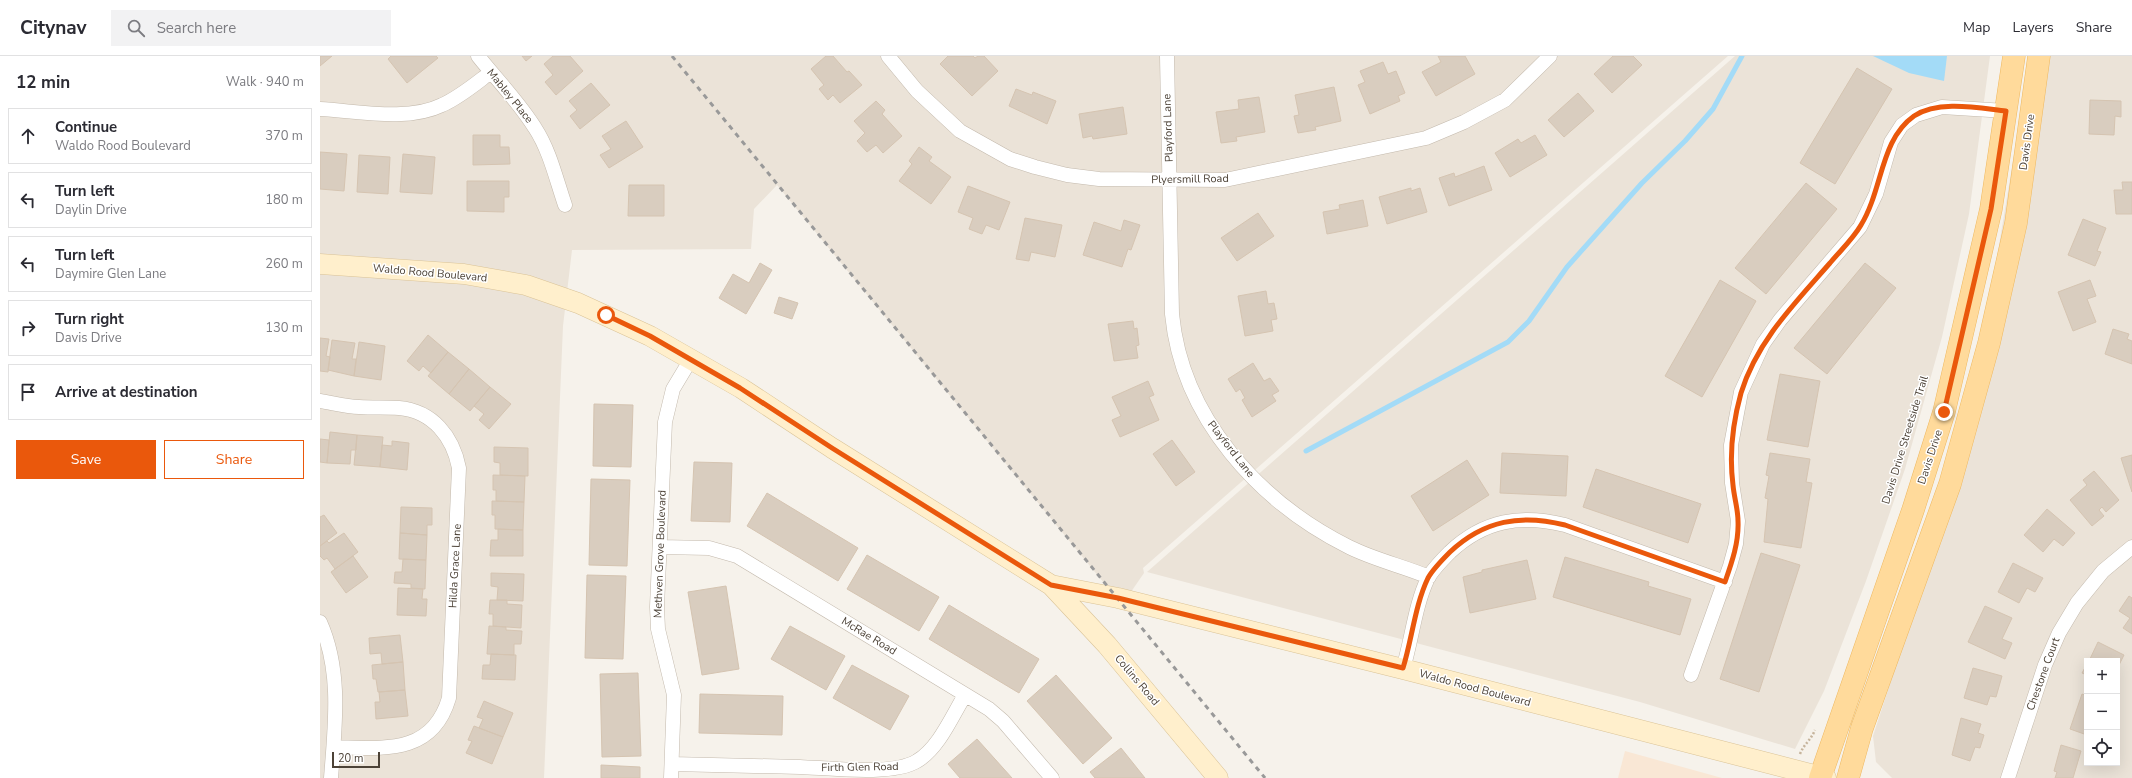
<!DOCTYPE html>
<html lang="en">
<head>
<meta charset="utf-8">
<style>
  body { margin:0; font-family:"Nunito Sans",sans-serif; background:#f2f2f3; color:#2b2b33 }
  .controls { position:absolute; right:12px; bottom:12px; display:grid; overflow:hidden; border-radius:0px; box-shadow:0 4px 16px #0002 }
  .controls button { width:36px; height:36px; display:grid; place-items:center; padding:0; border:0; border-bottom:1px solid #e1e1e2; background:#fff; color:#2b2b33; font:20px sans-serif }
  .scale { position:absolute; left:12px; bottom:10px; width:48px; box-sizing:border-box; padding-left:4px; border:2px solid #4c4237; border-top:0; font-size:11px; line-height:14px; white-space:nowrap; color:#4c4237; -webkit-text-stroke:3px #fff; paint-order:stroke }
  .stop { position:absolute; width:12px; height:12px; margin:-9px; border:3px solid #ea580c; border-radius:50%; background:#fff }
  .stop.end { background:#ea580c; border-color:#fff; box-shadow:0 1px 4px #0008 }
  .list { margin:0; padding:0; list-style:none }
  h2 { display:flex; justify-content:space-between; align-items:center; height:52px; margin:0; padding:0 16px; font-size:17px }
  h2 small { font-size:13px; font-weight:400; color:#7c7c81 }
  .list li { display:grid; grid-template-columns:26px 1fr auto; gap:12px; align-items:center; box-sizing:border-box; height:56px; margin:0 8px 8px; padding:0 8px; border:1px solid #e1e1e2; border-radius:0px }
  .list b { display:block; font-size:15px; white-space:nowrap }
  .list p { margin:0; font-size:13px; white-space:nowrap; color:#7c7c81 }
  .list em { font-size:13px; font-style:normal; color:#7c7c81 }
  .actions { display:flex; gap:8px; padding:12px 16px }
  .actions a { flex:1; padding:9px 0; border:1px solid #ea580c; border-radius:0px; text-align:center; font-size:14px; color:#ea580c }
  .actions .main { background:#ea580c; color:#fff }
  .icon { flex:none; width:22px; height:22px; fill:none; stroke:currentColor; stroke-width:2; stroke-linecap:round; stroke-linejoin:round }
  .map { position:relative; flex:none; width:1812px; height:722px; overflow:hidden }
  header { display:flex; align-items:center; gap:24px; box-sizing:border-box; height:56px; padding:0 20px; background:#fff; border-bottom:1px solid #e1e1e2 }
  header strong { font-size:19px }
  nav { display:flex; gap:22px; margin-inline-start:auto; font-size:14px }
  .search { width:280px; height:36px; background:#f2f2f3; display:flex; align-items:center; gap:10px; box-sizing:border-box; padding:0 14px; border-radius:0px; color:#7c7c81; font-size:15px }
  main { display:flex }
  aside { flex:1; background:#fff }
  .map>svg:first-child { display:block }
  .residential { fill:#ebe3d8; fill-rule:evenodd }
  .commercial { fill:#f9e7d5 }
  .water { fill:#a3dbf7 }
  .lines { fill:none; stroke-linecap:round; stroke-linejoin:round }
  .stream { stroke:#a3dbf7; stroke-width:5 }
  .building { fill:#d9cdbf; stroke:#d5c4b1 }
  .street-casing { stroke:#c3b9ac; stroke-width:15 }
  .secondary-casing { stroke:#dac397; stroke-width:21 }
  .primary-casing { stroke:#eeb860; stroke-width:23 }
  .path { stroke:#c6b49c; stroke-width:2.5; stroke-dasharray:2 2; stroke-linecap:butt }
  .street { stroke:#fff; stroke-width:14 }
  .secondary { stroke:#ffefcc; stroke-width:20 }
  .primary { stroke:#ffda9b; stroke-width:22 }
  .rail { stroke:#999; stroke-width:3; stroke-dasharray:5 5; stroke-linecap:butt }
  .route { stroke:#ea580c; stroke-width:5 }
  .labels { text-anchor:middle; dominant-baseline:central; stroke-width:3; stroke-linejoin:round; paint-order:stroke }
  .street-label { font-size:11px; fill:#4c4237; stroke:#fff }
</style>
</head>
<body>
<header>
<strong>Citynav</strong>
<div class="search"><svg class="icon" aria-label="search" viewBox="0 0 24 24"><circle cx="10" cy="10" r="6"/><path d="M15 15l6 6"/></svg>Search here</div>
<nav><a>Map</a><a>Layers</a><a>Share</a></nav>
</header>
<main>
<aside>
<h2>12 min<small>Walk · 940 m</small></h2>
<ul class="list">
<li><svg class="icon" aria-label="ahead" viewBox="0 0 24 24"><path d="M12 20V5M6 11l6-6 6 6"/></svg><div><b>Continue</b><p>Waldo Rood Boulevard</p></div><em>370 m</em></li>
<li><svg class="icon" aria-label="left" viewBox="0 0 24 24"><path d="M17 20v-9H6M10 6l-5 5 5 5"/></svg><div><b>Turn left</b><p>Daylin Drive</p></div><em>180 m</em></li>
<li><svg class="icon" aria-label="left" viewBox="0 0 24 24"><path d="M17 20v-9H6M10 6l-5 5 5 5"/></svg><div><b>Turn left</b><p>Daymire Glen Lane</p></div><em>260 m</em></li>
<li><svg class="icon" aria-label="right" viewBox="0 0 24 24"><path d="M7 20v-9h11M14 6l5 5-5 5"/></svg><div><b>Turn right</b><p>Davis Drive</p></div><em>130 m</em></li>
<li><svg class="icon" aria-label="arrive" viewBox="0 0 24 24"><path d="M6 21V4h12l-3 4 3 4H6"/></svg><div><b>Arrive at destination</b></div></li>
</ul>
<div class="actions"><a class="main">Save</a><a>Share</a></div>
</aside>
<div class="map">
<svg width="1812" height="722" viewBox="0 0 1812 722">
  <rect width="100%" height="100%" fill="#f6f2eb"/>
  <path class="residential" d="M0,0H1408L823,512L824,517L802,549L457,129L434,153L431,193L252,194L243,270L224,722H0Z
    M1415,0H1670L1649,158L1622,281L1585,413L1546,525L1504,635L1475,693L1320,646L827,516Z
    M1708,0H1812V722H1572L1556,706L1553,680L1667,330L1656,329L1704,38ZM1767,605H1797V707H1767Z"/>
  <path class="commercial" d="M1305,695L1402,722H1298Z"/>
  <path class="water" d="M1553,0H1627L1624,25L1589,17Z"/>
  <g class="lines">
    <path class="stream" d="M986,395L1188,286L1209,265L1247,211L1322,127L1365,85L1393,53L1422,0"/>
  </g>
  <path class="building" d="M0,0H12L0,10Z
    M71,0H116L118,2L87,27L68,3Z
    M202,0H212L206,5Z
    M233,0H250L263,15L236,39L225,26L233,19L224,8Z
    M506,0H513L527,16L529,15L542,29L520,47L513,39L508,44L499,33L504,29L491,13Z
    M628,0H653L655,2L658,0H664L678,15L652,40L620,8Z
    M1118,0H1145L1155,18L1116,40L1102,16L1121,6Z
    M1293,0H1313L1322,9L1292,37L1274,18Z
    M1063,6L1068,18L1076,15L1085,37L1078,40L1080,45L1050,58L1038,29L1045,26L1040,15Z
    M1537,12L1572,33L1515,128L1480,107Z
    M271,27L290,49L260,73L250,60L257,54L249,45Z
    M1014,31L1021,65L995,71L996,74L978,77L974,60L979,59L975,39Z
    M696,33L712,39L713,36L736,45L727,68L689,50Z
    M1258,37L1274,55L1244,81L1228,64Z
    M939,41L945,76L916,81L917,85L901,87L896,56L919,53L918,44Z
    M1770,44L1801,45V61L1795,60L1794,79L1769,78Z
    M556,45L565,54L562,58L582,80L563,97L556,89L547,96L537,85L545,77L534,65Z
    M803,51L807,78L773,83L772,80L763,82L759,58Z
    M306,65L323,91L289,112L280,99L291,93L282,80Z
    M153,79H180V91H189L190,108L153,109Z
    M1215,79L1227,99L1190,121L1175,97L1198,83L1201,87Z
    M599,91L612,101L609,105L631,121L611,148L579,125L592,108L589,105Z
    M0,96L27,98L24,135L0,133Z
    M83,98L115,101L112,138L80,136Z
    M39,99L70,101L68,138L37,136Z
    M1164,110L1172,134L1129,150L1119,122L1134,117L1135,121Z
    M147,125H189V141H184V156L147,155Z
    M1802,126H1812V158H1796L1794,134H1803Z
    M1486,127L1517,153L1446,238L1415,212Z
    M309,129H344V160H308Z
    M648,130L690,146L679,174L666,169L662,178L649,173L653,162L638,156Z
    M1091,132V135L1100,132L1107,156L1067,168L1059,141Z
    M1043,144L1048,170L1007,178L1003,156L1020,153L1019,149Z
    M938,157L954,180L917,205L901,182Z
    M705,162L742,169L735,201L711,196L709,205L696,203Z
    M1763,163L1786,172L1777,195L1781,196L1775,210L1748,199Z
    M804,164L820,169L811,194L808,193L802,211L763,199L774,166L801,175Z
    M440,207L452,214L426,258L399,242L413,218L429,227Z
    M1545,207L1576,232L1507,318L1474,292Z
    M1400,224L1436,245L1382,341L1345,320Z
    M1770,224L1776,240L1767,243L1776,266L1753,275L1738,236Z
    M946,235L948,248L954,247L957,263L951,264L953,275L925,280L918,240Z
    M459,241L478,247L472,263L454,257Z
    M813,265L814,273L817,272L819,289L816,290L818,302L794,305L788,268Z
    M1793,273L1809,278L1807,283L1812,285V308L1785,298Z
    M108,279L128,296L111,317L103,310L99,315L87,305Z
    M0,282L9,283L6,300L10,301L8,316L0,315Z
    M12,284L35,287L32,303H36L34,320L8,314Z
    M39,286L65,290L61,324L34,320Z
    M128,296L149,313L129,338L108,320Z
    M933,307L944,325L950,322L959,335L952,339L956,345L932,361L922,344L925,342L920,333L916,336L908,323Z
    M149,313L170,331L150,355L129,338Z
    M1460,318L1500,325L1488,391L1447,384Z
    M828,325L834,339L829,341L839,364L800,381L792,364L801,360L792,341Z
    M170,331L191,348L169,373L159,364L164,358L154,350Z
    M274,348L313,349L311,411L273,410Z
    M10,376L37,379L36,394H31L30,408L7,407Z
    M37,379L63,381L60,411L34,409Z
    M0,383L9,384L7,407L0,406Z
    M852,384L875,416L856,430L833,398Z
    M72,385L89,387L87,414L60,411L62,389L72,390Z
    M174,391L208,392V420L180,419V407L174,406Z
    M1182,397L1248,400L1246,440L1180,437Z
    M1450,397L1490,403L1486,426L1492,427L1481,492L1444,486L1448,443L1445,442L1449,420L1446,419Z
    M1812,399V436L1801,402Z
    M1147,404L1169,439L1113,475L1091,440Z
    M374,406L412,407L410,466L371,465Z
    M1276,413L1381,448L1368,487L1263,451Z
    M1774,415L1799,444L1786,456L1782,451L1779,454L1784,460L1772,470L1750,444L1767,429L1763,424Z
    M173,419L205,420L204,446L176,445V434H173Z
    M271,423L310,424L307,510L269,509Z
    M447,437L538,492L518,525L427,470Z
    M172,445L204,446L203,474L175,473V459H172Z
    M81,451L112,452V469H107V479L80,477Z
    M1727,453L1755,477L1743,490L1734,483L1723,496L1704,479Z
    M4,459L17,477L0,490V461Z
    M178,473L203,474V500H170L171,484H178Z
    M24,477L38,496L15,513L7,502L4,504L0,500V490L7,485L9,487Z
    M80,477L107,479L106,504L79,503Z
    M1441,497L1480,509L1439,636L1400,623Z
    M547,499L619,541L599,575L527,533Z
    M33,500L48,521L26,537L11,516Z
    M1245,501L1329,526L1328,530L1371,543L1360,579L1233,541Z
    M83,503L106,504L105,533L91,532V528L74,527L75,516H82Z
    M1207,504L1216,543L1150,557L1143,521L1162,516V514Z
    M1693,507L1723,522L1715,536L1707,532L1699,547L1678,536Z
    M171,517L204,518L203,545L177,544L178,531L171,530Z
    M267,519L306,520L303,603L265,602Z
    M406,530L419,613L382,619L368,536Z
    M78,532L103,533L102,543H107L106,560L77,559Z
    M1809,540L1812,542V578L1803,572L1810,562L1799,555Z
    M170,544H187V548L202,549L201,572L173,570V558H169Z
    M629,549L719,603L699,637L609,583Z
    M1665,550L1692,562L1682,583L1692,587L1685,603L1648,586Z
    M169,570L186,571V574L202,575L201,588H194V599L167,598Z
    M470,570L525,600L506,634L451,603Z
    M80,579L83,606L62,608L61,597L50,598L49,582Z
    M1778,586L1804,599L1797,613V605H1769Z
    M171,598L196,599L195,624L162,623L163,609H170Z
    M83,606L85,634L58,636L56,623H53L52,609Z
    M1767,608V619L1762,617Z
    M532,609L589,640L570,674L513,642Z
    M1653,612L1682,620L1676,641L1670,640L1667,649L1644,642Z
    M318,617L321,700L282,701L280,618Z
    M736,619L792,682L763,708L707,645Z
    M85,634L88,660L56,663L55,646H60L59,636Z
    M380,638L463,640L462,679L379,677Z
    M1762,638L1767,640V679L1750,673Z
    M164,645L193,657L183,681L159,672L163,663L157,661Z
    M1641,662L1661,668L1658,677L1664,679L1660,692L1655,691L1650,705L1632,699Z
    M154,670L183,681L172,708L146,697L152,685L148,684Z
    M657,683L692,722H640L628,708Z
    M1741,689L1761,695L1753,722H1735L1737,716L1734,715Z
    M801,692L825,722H775L770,716Z
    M281,709L320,711V722H281Z"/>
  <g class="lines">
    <defs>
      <path id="street" d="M158,0C177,24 199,46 215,72C230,95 236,123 245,149
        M568,0L597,35L640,75L690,103L715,111L747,119L779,123L905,124L1106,82L1144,66L1185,44L1230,0
        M847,0L852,258C862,362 939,446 1029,491C1055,504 1083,510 1109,521
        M0,53C38,55 87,66 122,49C140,41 155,28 171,16
        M0,345C13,347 26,351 39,351C53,352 66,351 79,352C113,355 133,381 139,412L129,642C112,700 62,692 14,691
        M340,491L389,492L417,500L669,653L683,665L732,722
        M0,566C22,615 15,670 11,722
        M1083,613C1092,583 1095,549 1108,522C1113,513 1123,503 1130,496C1164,464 1201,458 1245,469L1405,526
        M1371,619L1410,510L1416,488L1418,465L1412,427L1411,389L1421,336L1443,288L1460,264L1540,171L1556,138L1571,86L1582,69L1596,59L1622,51L1686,55
        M352,708C394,709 437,710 480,711C509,712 573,720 597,705C619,692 632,660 645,639
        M351,722L354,639L338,573L337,551L345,366L353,333L371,303
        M1688,722L1725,609L1739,577L1757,547L1783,515L1812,491"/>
      <path id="secondary" d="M0,208L144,218L206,229L258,247L330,280L421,332L512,392L731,529L798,542L1083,613L1506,722
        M731,529L787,589L898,722"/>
      <path id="primary" d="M1500,722L1593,454L1624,356L1671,153L1694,0
        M1528,722L1542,672L1630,428L1669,287L1696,167L1719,0"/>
    </defs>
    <use href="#street" class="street-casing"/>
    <use href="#secondary" class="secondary-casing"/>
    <use href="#primary" class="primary-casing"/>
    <path class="path" d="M1480,698C1484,688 1491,684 1495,674"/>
    <use href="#street" class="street"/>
    <use href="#secondary" class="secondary"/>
    <use href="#primary" class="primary"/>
    <path class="rail" d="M352,0L945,722"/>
  </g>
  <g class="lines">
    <path class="route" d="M286,259L330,280L420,332L512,392L731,529L798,542L1083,612C1092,583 1095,549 1108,522C1113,513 1123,503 1130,496C1164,464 1201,458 1245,469L1405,526C1412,506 1419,486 1418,465C1418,453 1414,441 1413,429C1409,398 1413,366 1421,337C1437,285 1475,247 1510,207C1520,195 1533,183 1541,169C1563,133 1560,84 1594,60C1619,44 1658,52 1686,55L1671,153L1624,356"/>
  </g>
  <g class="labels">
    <g class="street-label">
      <text transform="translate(190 40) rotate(51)">Mabley Place</text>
      <text transform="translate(848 72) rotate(-92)">Playford Lane</text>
      <text transform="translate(1707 86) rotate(-82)">Davis Drive</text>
      <text transform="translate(870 123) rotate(-1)">Plyersmill Road</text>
      <text transform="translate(110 217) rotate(5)">Waldo Rood Boulevard</text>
      <text transform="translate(1585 384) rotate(-73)">Davis Drive Streetside Trail</text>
      <text transform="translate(911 393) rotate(52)">Playford Lane</text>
      <text transform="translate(1610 401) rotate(-72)">Davis Drive</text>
      <text transform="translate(340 498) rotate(-88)">Methven Grove Boulevard</text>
      <text transform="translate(135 510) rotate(-87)">Hilda Grace Lane</text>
      <text transform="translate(549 580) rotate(31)">McRae Road</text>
      <text transform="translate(1723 618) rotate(-70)">Chestone Court</text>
      <text transform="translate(817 624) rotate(50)">Collins Road</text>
      <text transform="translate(1155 632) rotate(15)">Waldo Rood Boulevard</text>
      <text transform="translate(540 711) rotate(-1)">Firth Glen Road</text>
    </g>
  </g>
</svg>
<div class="controls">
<button>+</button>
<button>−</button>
<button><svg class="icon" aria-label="locate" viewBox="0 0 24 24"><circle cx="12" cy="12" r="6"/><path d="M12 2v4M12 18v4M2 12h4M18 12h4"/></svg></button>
</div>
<div class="scale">20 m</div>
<div class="stop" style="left:286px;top:259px"></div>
<div class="stop end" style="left:1624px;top:356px"></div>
</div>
</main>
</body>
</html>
